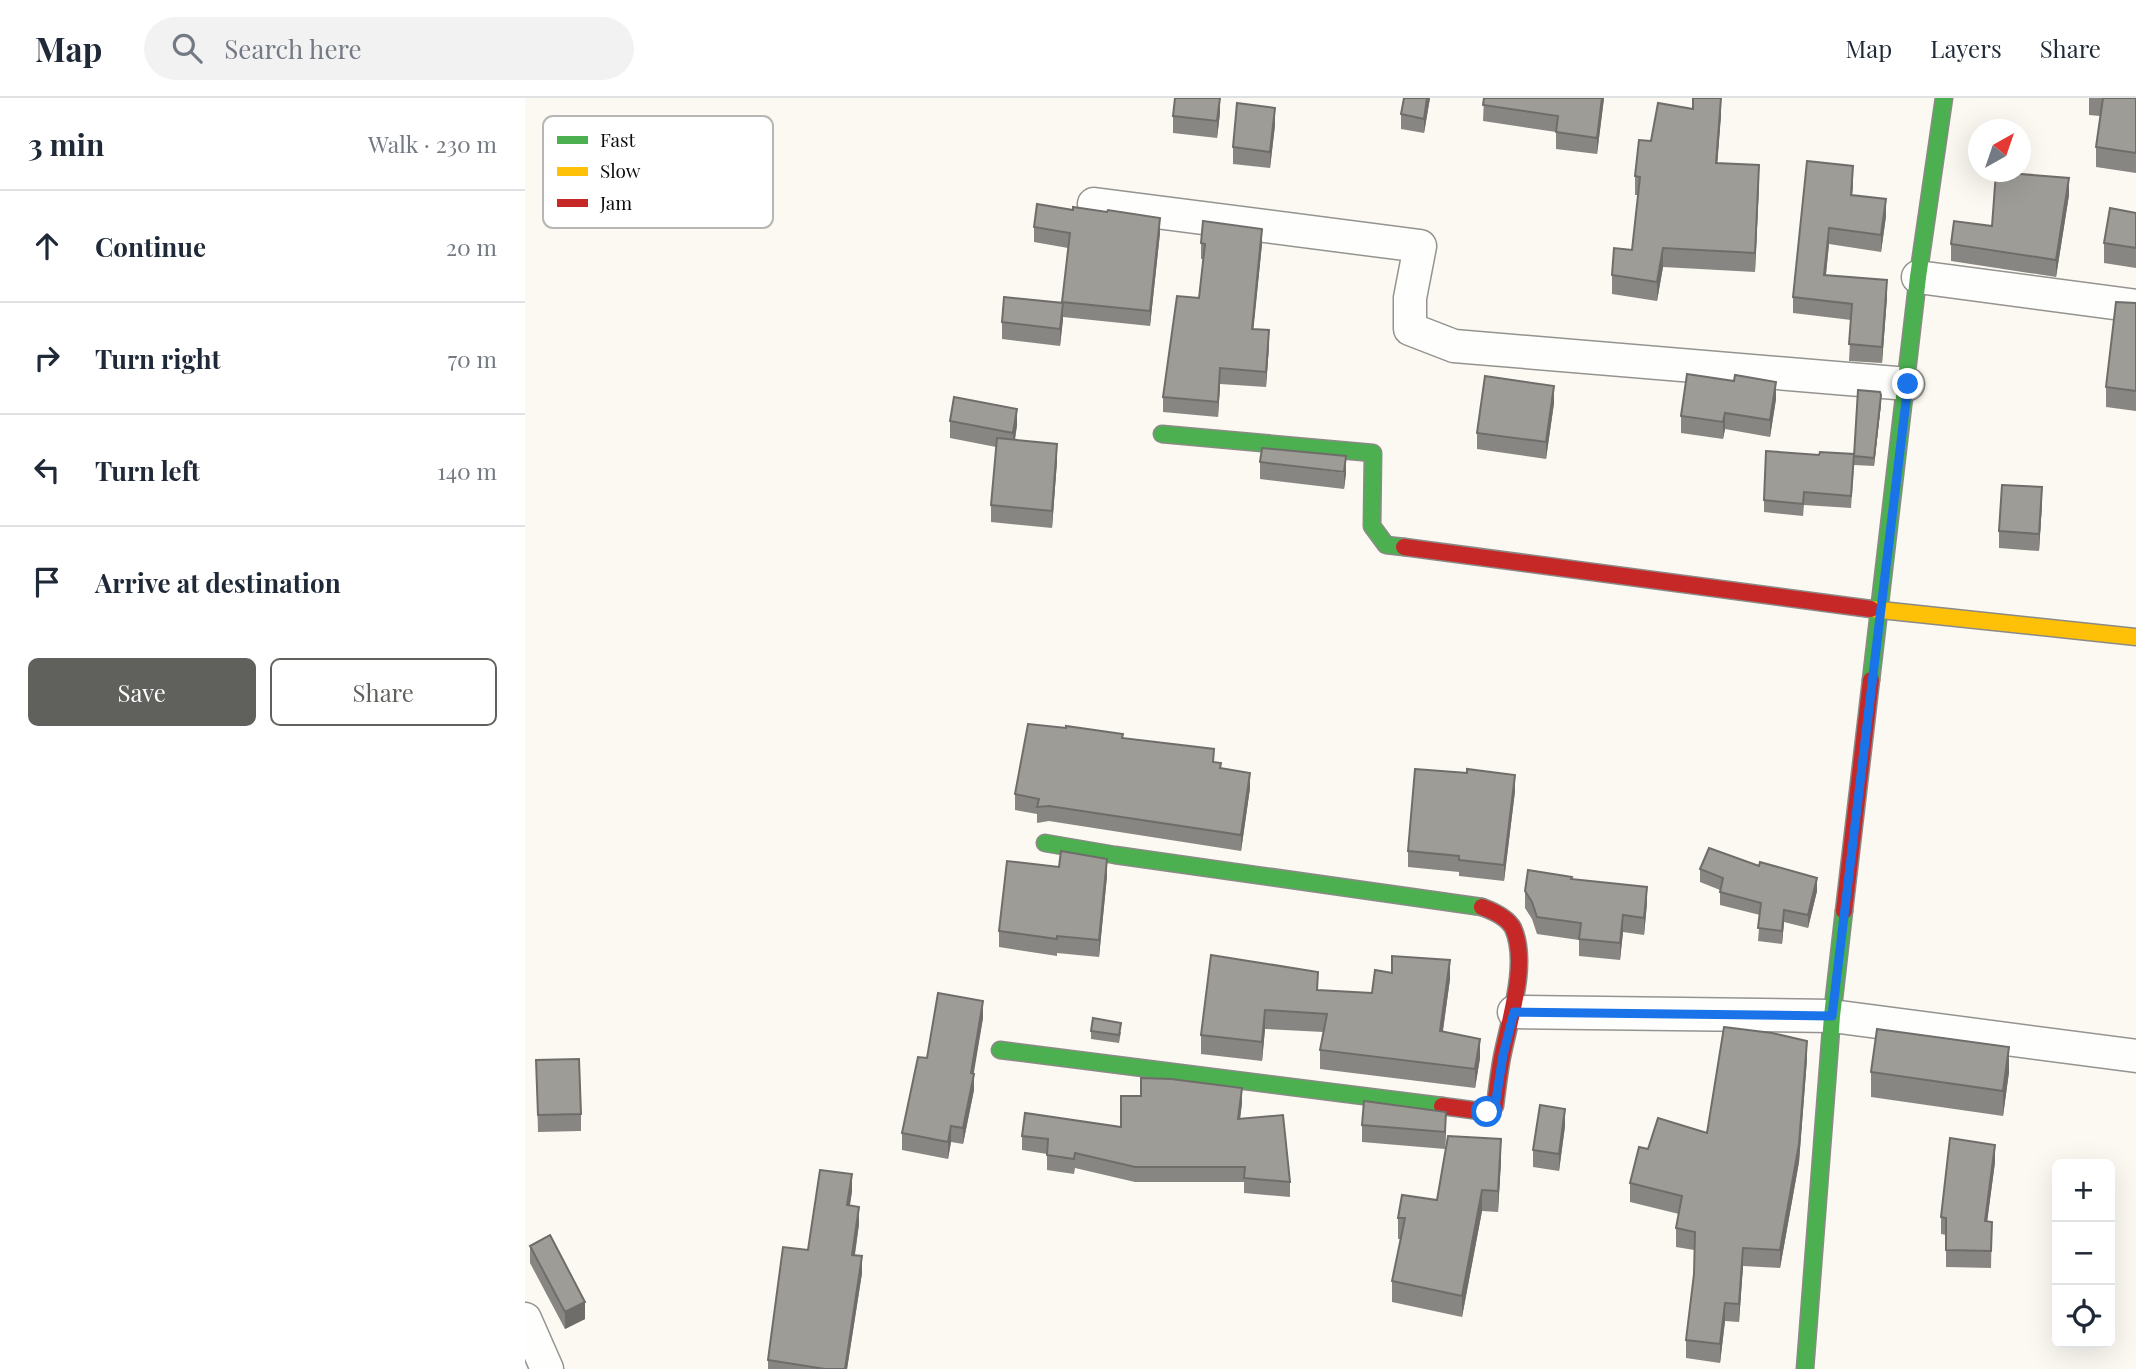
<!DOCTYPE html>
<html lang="en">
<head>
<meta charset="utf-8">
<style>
  body { margin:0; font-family:"Playfair Display",serif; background:#f2f2f3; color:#1f2937 }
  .controls { position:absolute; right:21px; bottom:21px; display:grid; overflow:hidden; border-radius:10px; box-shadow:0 7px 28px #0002 }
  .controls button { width:63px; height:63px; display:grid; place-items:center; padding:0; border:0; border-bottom:2px solid #e0e1e3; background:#fff; color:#1f2937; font:35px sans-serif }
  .compass { position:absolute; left:1443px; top:21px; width:63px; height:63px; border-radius:50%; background:#fff; box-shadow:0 7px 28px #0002; rotate:40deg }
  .stop { position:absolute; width:21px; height:21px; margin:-16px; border:5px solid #1a73e8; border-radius:50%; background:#fff }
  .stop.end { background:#1a73e8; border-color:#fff; box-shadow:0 2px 7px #0008 }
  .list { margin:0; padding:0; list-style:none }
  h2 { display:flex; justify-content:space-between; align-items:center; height:91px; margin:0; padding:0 28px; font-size:30px }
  h2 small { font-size:23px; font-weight:400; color:#747a83 }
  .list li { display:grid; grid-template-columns:46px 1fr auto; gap:21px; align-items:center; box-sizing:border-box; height:112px; padding:0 28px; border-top:2px solid #e0e1e3 }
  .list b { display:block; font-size:26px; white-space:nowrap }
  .list em { font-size:23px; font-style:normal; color:#747a83 }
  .actions { display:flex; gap:14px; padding:21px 28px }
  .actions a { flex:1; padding:16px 0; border:2px solid #60605d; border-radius:10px; text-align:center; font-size:24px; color:#60605d }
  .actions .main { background:#60605d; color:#fff }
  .icon { flex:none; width:38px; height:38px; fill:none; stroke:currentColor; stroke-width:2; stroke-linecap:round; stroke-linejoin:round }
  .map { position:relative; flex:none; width:1611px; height:1271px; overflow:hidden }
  header { display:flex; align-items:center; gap:42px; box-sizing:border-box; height:98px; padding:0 35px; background:#fff; border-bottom:2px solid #e0e1e3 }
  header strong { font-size:33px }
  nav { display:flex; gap:38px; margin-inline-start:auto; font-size:24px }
  .search { width:490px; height:63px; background:#f2f2f3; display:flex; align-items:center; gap:18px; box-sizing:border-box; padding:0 24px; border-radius:38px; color:#747a83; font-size:26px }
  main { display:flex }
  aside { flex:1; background:#fff }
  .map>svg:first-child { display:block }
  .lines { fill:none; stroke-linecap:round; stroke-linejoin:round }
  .street-casing { stroke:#949390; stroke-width:35 }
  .fast-casing { stroke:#8b8a87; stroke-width:19 }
  .slow-casing { stroke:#8b8a87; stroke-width:19 }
  .jam-casing { stroke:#8b8a87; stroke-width:19 }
  .street { stroke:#fefefd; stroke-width:32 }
  .fast { stroke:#4caf50; stroke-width:16 }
  .slow { stroke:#ffc107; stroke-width:16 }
  .jam { stroke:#c62828; stroke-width:16 }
  .wall { fill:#888682 }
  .shaded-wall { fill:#6f6d6a }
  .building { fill:#9e9c97; stroke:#6f6d6a; stroke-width:2 }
  .route { stroke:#1a73e8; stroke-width:9 }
  .key { fill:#fff; stroke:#b6b6b6; stroke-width:2 }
  .key-label { font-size:19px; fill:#0d0d0d }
</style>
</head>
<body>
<header>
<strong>Map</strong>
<div class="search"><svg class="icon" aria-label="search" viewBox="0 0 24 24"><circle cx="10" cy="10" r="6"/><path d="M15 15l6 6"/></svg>Search here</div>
<nav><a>Map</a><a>Layers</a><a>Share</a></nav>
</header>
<main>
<aside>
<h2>3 min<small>Walk · 230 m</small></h2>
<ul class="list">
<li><svg class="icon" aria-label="ahead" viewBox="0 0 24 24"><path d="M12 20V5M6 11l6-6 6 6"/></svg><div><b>Continue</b></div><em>20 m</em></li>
<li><svg class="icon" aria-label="right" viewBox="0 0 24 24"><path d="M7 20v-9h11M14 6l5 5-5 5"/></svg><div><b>Turn right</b></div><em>70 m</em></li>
<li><svg class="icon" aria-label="left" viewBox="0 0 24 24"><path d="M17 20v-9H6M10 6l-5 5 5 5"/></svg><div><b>Turn left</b></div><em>140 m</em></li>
<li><svg class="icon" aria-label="arrive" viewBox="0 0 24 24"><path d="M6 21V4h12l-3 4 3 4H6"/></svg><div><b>Arrive at destination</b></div></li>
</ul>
<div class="actions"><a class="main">Save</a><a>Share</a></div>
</aside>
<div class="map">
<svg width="1611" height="1271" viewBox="0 0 1611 1271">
  <rect width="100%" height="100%" fill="#fbf9f2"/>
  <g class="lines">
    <defs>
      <path id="street" d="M569,106L895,148L885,200V231L929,248L1383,286
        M1393,179L1611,208
        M989,914L1307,918L1611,958
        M0,1221L22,1271"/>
      <path id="fast" d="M637,336L848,355L847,428L861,447L879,449
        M1346,582L1393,179L1419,0
        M520,745L590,757L957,809
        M475,952L917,1008
        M1280,1271L1307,918L1319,813"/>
      <path id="slow" d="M1346,511L1611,539"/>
      <path id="jam" d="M879,449L1346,511
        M1319,813L1346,582
        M917,1008L962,1014L970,1008C972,992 974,975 977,959C984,923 1004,865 988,830C982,819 968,813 957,809"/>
    </defs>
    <use href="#street" class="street-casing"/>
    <use href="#fast" class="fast-casing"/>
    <use href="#slow" class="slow-casing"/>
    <use href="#jam" class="jam-casing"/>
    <use href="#street" class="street"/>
    <use href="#fast" class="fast"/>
    <use href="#slow" class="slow"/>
    <use href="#jam" class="jam"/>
  </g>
  <path class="wall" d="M879,0H905L899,35L876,31V16Z
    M959,0H1079L1072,56L1031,51V34L958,23Z
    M1564,0H1611V75L1571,69V49L1575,18L1564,17Z
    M695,15L692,40L648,35V18Z
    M1196,17L1192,65L1234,86L1230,174L1138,169L1132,203L1087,196V177L1107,152L1113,97H1110V78L1126,43Z
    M750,27L745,70L708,66V49Z
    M1328,85L1327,97L1361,118L1356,154L1304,146L1301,177L1362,199L1357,265L1324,263L1326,222L1268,215V199Z
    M1544,97L1531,179L1426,163V146L1467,128Z
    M1611,115V170L1579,165V145Z
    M509,129L635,135L625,228L538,219L535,248L477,241V224L537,205L543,150L509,144Z
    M676,145L737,146L728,231L744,248L741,289L695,286L693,319L638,314V299L674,200L678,161H676Z
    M1611,205V313L1581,309V289Z
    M1251,301L1245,339L1200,331L1198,341L1156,335V318Z
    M1029,305L1021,361L952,351V335Z
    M1356,306L1349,368L1329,367V358Z
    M425,323L492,327L490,342L532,363L527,430L466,424V407L471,349L425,340Z
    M735,364L821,375L819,391L735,381Z
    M1329,368L1326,410L1279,407L1278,418L1239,414V402Z
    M1517,406L1514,453L1474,450V433Z
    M598,640L689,664L696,670L725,690L716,753L524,723L512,725V716L490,712V696Z
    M990,693L979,783L934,778V774L883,769V753Z
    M534,769L582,778L574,859L532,855V858L474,849V833Z
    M1175,771L1292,793L1283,830L1259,824L1257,846L1233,843L1235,817L1195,807V792L1175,784Z
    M1047,781L1122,805L1119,837L1098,834L1095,862L1054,858V842L1012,836L1007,821L1000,810V793Z
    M867,875L925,881L918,933L955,960L950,990L795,971V952L798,934L740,931L737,963L676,956V937L793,892L847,895Z
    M458,920L448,976L449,992L438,1046L426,1044L423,1061L377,1052V1035L402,960Z
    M566,933L596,934L594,945L566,941Z
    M1282,961L1274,1064L1255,1170L1218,1168L1214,1224L1200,1223L1195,1265L1161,1260V1242L1169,1176V1152L1151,1149V1130L1154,1116L1105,1104V1085L1123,1051L1182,1035Z
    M11,962L56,1016V1033L13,1034Z
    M1346,974H1484L1478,1018L1346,999Z
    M616,998L717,1005L715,1021L765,1084V1099L719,1095V1084H610L550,1070L549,1076L522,1072V1056L497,1052V1038L596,1029Z
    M837,1027L921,1031L920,1051L837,1044Z
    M1040,1028L1034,1073L1008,1069V1052Z
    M976,1063L973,1114L957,1113L937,1219L867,1204V1183L876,1141H873V1120L912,1102Z
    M1470,1064L1462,1123L1467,1124L1466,1170L1421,1169V1137L1416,1136V1119Z
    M327,1093L325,1107L334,1126L330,1157L337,1175L322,1271H243V1262L283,1152Z
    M5,1148L60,1221L40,1231L5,1165Z"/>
  <path class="shaded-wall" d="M695,0V15L692,40V23Z
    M902,0H905L899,35V21Z
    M1077,0H1079L1072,56V40Z
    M1196,0V17L1191,84V65Z
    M750,10V27L745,70V54Z
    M1234,67V86L1230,174V155Z
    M1328,68V85L1326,113V97Z
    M1544,80V97L1531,179V162Z
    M1361,101V118L1356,154V137Z
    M635,120V135L625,228V213Z
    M1304,130V146L1299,194V177Z
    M737,131V146L727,246V231Z
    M1138,150V169L1132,203V184Z
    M1362,182V199L1357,265V249Z
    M538,205V222L535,248V231Z
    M744,232V248L741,289V274Z
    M695,270V286L693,319V304Z
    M1251,284V301L1245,339V322Z
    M1029,288V305L1021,361V344Z
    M1356,297V306L1349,368V360Z
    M492,311V327L488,352V335Z
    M1200,315V331L1198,341V324Z
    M532,346V363L527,430V413Z
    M821,358V375L819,391V374Z
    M1517,389V406L1514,453V436Z
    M725,675V690L716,753V737Z
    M990,677V693L979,783V767Z
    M582,761V778L574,859V842Z
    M1292,780V793L1283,830V817Z
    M1122,789V805L1119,837V820Z
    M1259,812V824L1257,846V833Z
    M1098,817V834L1095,862V845Z
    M925,862V881L915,952V933Z
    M458,903V920L446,992V975Z
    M740,912V931L737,963V944Z
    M955,941V960L950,990V971Z
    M1282,943V961L1274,1064L1255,1170V1152Z
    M1484,949V974L1478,1018V993Z
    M449,976V992L438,1046V1030Z
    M717,990V1005L713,1036V1021Z
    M1040,1011V1028L1034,1073V1056Z
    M921,1014V1031L920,1051V1034Z
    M426,1028V1044L423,1061V1044Z
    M976,1041V1063L973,1114V1093Z
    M1470,1047V1064L1460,1140V1123Z
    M327,1076V1093L322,1124V1107Z
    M957,1092V1113L937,1219V1198Z
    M334,1109V1126L327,1174V1157Z
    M1218,1150V1168L1214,1224V1206Z
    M337,1158V1175L322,1271H320Z
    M60,1204V1221L40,1231V1214Z
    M1200,1205V1223L1195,1265V1246Z"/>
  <path class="building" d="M650,0H695L692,23L648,18Z
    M879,0H902L899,21L876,16Z
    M959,0H1077L1072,40L1031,34L1033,18L958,7Z
    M1168,0H1196L1191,65L1234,67L1230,155L1138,150L1132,184L1087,177L1089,150L1107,152L1115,79L1110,78L1114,42L1126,43L1133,5L1168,11Z
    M1578,0H1611V55L1571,49Z
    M712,5L750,10L745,54L708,49Z
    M1282,63L1328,68L1326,97L1361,101L1356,137L1304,130L1299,177L1362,182L1357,249L1324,246L1327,206L1268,199Z
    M1471,74L1544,80L1531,162L1426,146L1429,123L1467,128Z
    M512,106L548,112V109L582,114L583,112L635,120L625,213L537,204L545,135L509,129Z
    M1585,110L1611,115V150L1579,145Z
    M678,123L737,131L727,231L744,232L741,274L695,270L693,304L638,299L652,198L674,200L680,146L676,145Z
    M479,199L538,205L535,231L477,224Z
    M1591,204L1611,205V293L1581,289Z
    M1162,276L1209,283L1210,277L1251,284L1245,322L1200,315L1198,324L1156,318Z
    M960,278L1029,288L1021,344L952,335Z
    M1333,292L1355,294L1356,297L1349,360L1329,358Z
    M429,299L492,311L488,335L425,323Z
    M472,340L532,346L527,413L466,407Z
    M737,350L821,358L819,374L735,364Z
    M1241,353L1294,357L1295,354L1329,356L1326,398L1279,394L1278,406L1239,402Z
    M1477,387L1517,389L1514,436L1474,433Z
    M503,626L541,630V628L598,636L597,640L689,651L688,664L696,665L695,670L725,675L716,737L524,708L512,709L514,701L490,696Z
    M890,671L942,675V671L990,677L979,767L934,762V758L883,753Z
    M1184,750L1234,768L1235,764L1292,780L1283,817L1259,812L1257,833L1233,830L1236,805L1195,794L1198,780L1175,771Z
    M536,753L582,761L574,842L532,838V841L474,833L482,763L534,769Z
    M1003,772L1047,779L1046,781L1122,789L1119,820L1098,817L1095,845L1054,841L1056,825L1012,819L1007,804L1000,793Z
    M686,857L793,874L792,892L847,895L850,872L867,875V858L925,862L915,933L955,941L950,971L795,952L802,916L740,912L737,944L676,937Z
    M413,895L458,903L446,975L449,976L438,1030L426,1028L423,1044L377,1035L393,959L402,960Z
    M568,920L596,925L594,937L566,933Z
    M1199,929L1247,935L1282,943L1274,1046L1255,1152L1218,1150L1214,1206L1200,1205L1195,1246L1161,1242L1169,1176L1170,1134L1151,1130L1157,1098L1105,1085L1114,1049L1123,1051L1133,1020L1182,1035Z
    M1352,931L1484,949L1478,993L1346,974Z
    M54,961L56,1016L13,1017L11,962Z
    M616,980L646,981L717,990L713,1021L758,1017L765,1084L719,1080L720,1069H610L550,1055L549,1061L522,1057L523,1041L497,1038L500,1015L596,1029V998H616Z
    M839,1003L921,1014L920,1034L837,1027Z
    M1015,1007L1040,1011L1034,1056L1008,1052Z
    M923,1038L976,1041L973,1093L957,1092L937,1198L867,1183L880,1120H873L877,1097L912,1102Z
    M1425,1040L1470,1047L1460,1123L1467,1124L1466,1153L1421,1152V1120L1416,1119Z
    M295,1072L327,1076L322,1107L334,1109L327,1157L337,1158L320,1271H300L243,1262L258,1149L283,1152Z
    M25,1137L60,1204L40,1214L5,1148Z"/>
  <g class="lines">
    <path class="route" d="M962,1014L970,1008L978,957L989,914L1307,918L1383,286"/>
  </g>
  <rect x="18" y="18" width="230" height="112" rx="10" class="key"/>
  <rect x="32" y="38" width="31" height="8" fill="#4caf50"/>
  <rect x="32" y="69" width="31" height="9" fill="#ffc107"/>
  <rect x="32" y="101" width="31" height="8" fill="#c62828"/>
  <g class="key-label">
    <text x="75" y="49">Fast</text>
    <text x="75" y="80">Slow</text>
    <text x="75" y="112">Jam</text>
  </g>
</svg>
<div class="controls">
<button>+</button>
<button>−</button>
<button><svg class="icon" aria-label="locate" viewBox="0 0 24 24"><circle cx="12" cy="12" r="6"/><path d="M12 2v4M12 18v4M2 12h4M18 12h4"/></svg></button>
</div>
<svg class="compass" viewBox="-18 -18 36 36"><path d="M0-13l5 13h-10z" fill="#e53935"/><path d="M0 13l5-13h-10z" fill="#747a83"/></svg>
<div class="stop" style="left:962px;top:1014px"></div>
<div class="stop end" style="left:1383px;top:286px"></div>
</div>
</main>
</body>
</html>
